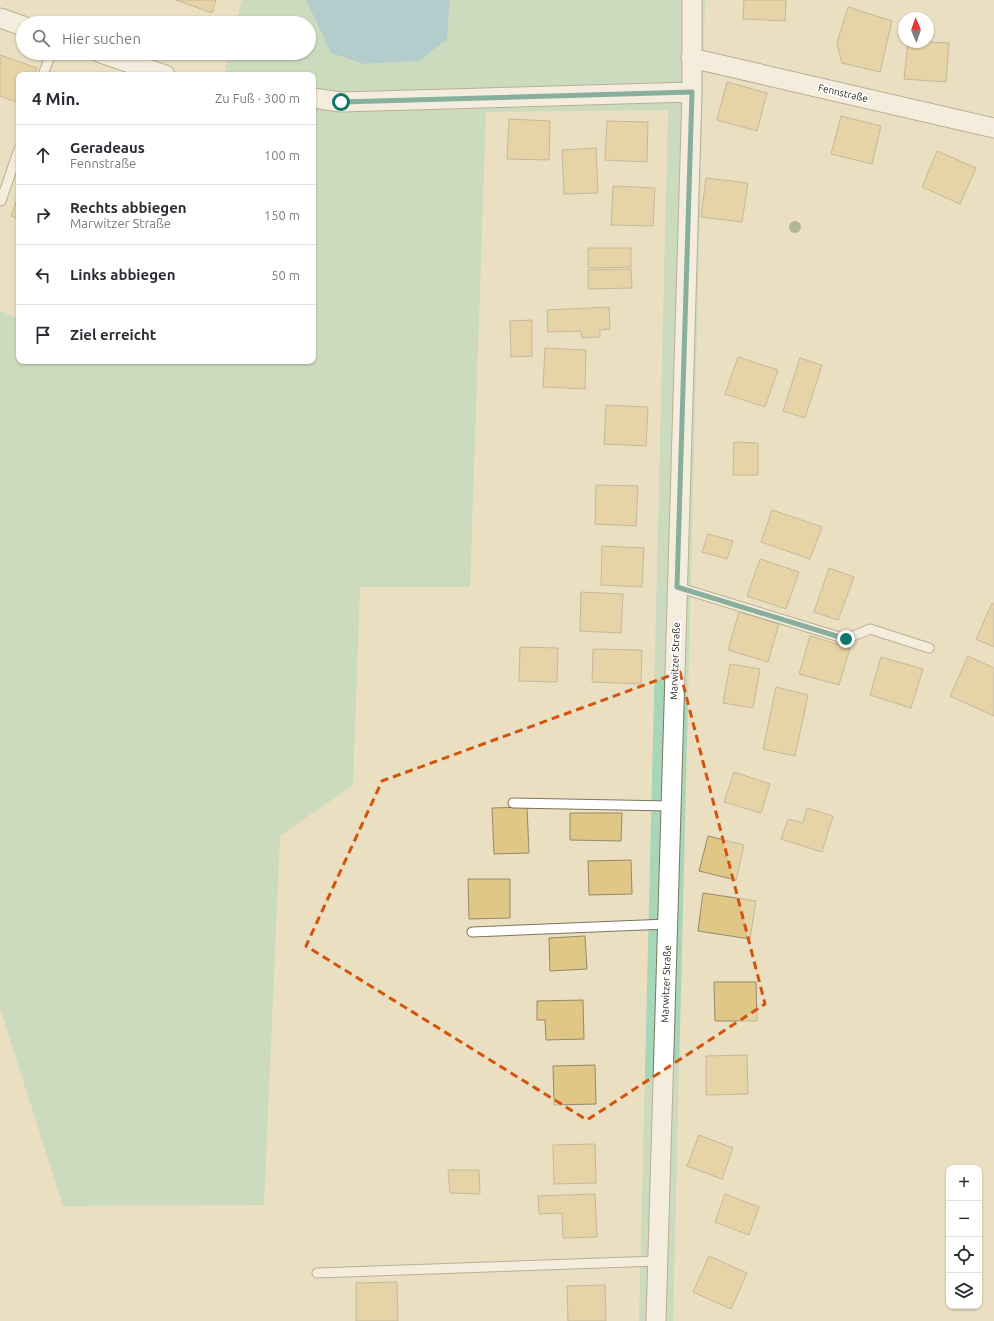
<!DOCTYPE html>
<html lang="de">
<head>
<meta charset="utf-8">
<style>
  body { margin:0; font-family:Ubuntu,sans-serif; background:#f2f2f3; color:#2b2b33 }
  .controls { position:absolute; right:12px; bottom:12px; display:grid; overflow:hidden; border-radius:8px; box-shadow:0 1px 3px #0004 }
  .controls button { width:36px; height:36px; display:grid; place-items:center; padding:0; border:0; border-bottom:1px solid #e1e1e2; background:#fff; color:#2b2b33; font:20px sans-serif }
  .compass { position:absolute; left:898px; top:12px; width:36px; height:36px; border-radius:50%; background:#fff; box-shadow:0 1px 3px #0004; rotate:358deg }
  .stop { position:absolute; width:12px; height:12px; margin:-9px; border:3px solid #0f766e; border-radius:50%; background:#fff }
  .stop.end { background:#0f766e; border-color:#fff; box-shadow:0 1px 4px #0008 }
  .list { margin:0; padding:0; list-style:none }
  h2 { display:flex; justify-content:space-between; align-items:center; height:52px; margin:0; padding:0 16px; font-size:17px }
  h2 small { font-size:13px; font-weight:400; color:#7c7c81 }
  .list li { display:grid; grid-template-columns:26px 1fr auto; gap:12px; align-items:center; box-sizing:border-box; height:60px; padding:0 16px; border-top:1px solid #e1e1e2 }
  .list b { display:block; font-size:15px; white-space:nowrap }
  .list p { margin:0; font-size:13px; white-space:nowrap; color:#7c7c81 }
  .list em { font-size:13px; font-style:normal; color:#7c7c81 }
  .icon { flex:none; width:22px; height:22px; fill:none; stroke:currentColor; stroke-width:2; stroke-linecap:round; stroke-linejoin:round }
  .map { position:relative; flex:none; width:994px; height:1321px; overflow:hidden }
  .search { position:absolute; background:#fff; box-shadow:0 1px 3px #0004; left:16px; top:16px; width:300px; height:44px; display:flex; align-items:center; gap:10px; box-sizing:border-box; padding:0 14px; border-radius:22px; color:#7c7c81; font-size:15px }
  .panel { position:absolute; background:#fff; box-shadow:0 1px 3px #0004; left:16px; top:72px; width:300px; height:292px; border-radius:8px }
  .map>svg:first-child { display:block }
  .green { fill:#a7d7b8 }
  .water { fill:#70b5da }
  .building { fill:#e0c786; stroke:#958a6e }
  .lines { fill:none; stroke-linecap:round; stroke-linejoin:round }
  .lane-casing { stroke:#80755a; stroke-width:11 }
  .street-casing { stroke:#80755a; stroke-width:21 }
  .lane { stroke:#fff; stroke-width:9 }
  .street { stroke:#fff; stroke-width:19 }
  .tree { fill:#6b8367 }
  .route { stroke:#0f766e; stroke-width:5 }
  .marked { fill:none; stroke:#d4530d; stroke-width:3; stroke-dasharray:8 5; stroke-linejoin:round }
  .labels { text-anchor:middle; dominant-baseline:central; stroke-width:3.5; stroke-linejoin:round; paint-order:stroke }
  .street-label { font-size:10px; fill:#211d12; stroke:#fff }
</style>
</head>
<body>
<div class="map">
<svg width="994" height="1321" viewBox="0 0 994 1321">
  <rect width="100%" height="100%" fill="#ebdfc1"/>
  <path class="green" d="M242,0H306L331,53L364,64L420,61L447,39L450,0H705L673,1321H639L668,110L486,112L470,587H360L353,785L280,836L264,1205L63,1206L0,1008V311L19,318V361H313V75H224L229,53H309V23H236Z"/>
  <path class="water" d="M306,0H450L447,39L420,61L364,64L331,53Z"/>
  <path class="building" d="M176,0H216L212,13Z
    M744,0H786L785,21L743,19Z
    M848,7L892,21L880,72L842,63L837,43Z
    M908,42H928L949,43L946,82L904,79Z
    M0,55L37,68L34,75H19V103L0,96Z
    M727,82L767,93L757,131L717,120Z
    M841,116L881,126L872,164L831,154Z
    M509,119L550,121L549,160L507,159Z
    M607,121L648,122L647,162L605,160Z
    M596,148L598,193L564,194L562,150Z
    M937,151L976,168L960,204L922,187Z
    M706,178L748,183L742,222L701,217Z
    M613,186L655,188L653,226L611,225Z
    M19,194V219L11,216Z
    M588,248H631V267L588,268Z
    M631,269L632,288L588,289V270Z
    M609,307L610,329L600,330V337L582,338L581,331L548,332L547,310Z
    M532,320V356L511,357L510,321Z
    M545,348L586,350L585,389L543,387Z
    M738,357L778,370L765,407L725,394Z
    M800,358L822,365L805,418L783,411Z
    M606,405L648,407L646,446L604,444Z
    M734,442L758,443V475H733Z
    M596,485L638,486L636,526L595,524Z
    M772,510L822,527L810,559L761,542Z
    M708,534L733,541L727,559L702,552Z
    M602,546L644,548L642,587L601,585Z
    M760,559L799,572L786,609L747,596Z
    M829,568L854,577L838,620L814,612Z
    M581,592L623,594L621,633L580,631Z
    M992,603L994,604V647L976,639Z
    M739,612L779,624L768,662L728,650Z
    M810,636L850,648L839,685L799,674Z
    M520,647L558,648L557,682L519,681Z
    M593,649L642,650L641,684L592,682Z
    M968,656L994,668V716L950,696Z
    M881,657L923,669L911,708L870,695Z
    M730,664L760,669L753,708L723,703Z
    M776,687L808,695L795,756L763,749Z
    M734,772L770,784L761,813L724,802Z
    M527,807L529,853L494,854L492,808Z
    M807,808L833,816L822,852L781,839L788,819L803,823Z
    M570,813H622L621,841L570,840Z
    M708,836L744,845L736,880L699,871Z
    M631,860L632,894L589,895L588,861Z
    M468,879H510V918L469,919Z
    M703,893L756,901L750,939L698,931Z
    M585,936L587,969L550,971L549,938Z
    M714,982H756L757,1021H715Z
    M583,1000L584,1039L546,1040L545,1020H537V1001Z
    M747,1055L748,1094L706,1095V1056Z
    M595,1065L596,1104L554,1105L553,1066Z
    M699,1135L733,1148L722,1179L687,1166Z
    M595,1144L596,1183L554,1184L553,1145Z
    M448,1170H479L480,1194L450,1193Z
    M595,1194L597,1237L563,1238L562,1213L539,1214L538,1196Z
    M725,1194L759,1207L749,1235L715,1222Z
    M709,1256L747,1273L731,1309L693,1292Z
    M397,1282L398,1321H356V1283Z
    M605,1285L606,1321H568L567,1286Z"/>
  <g class="lines">
    <defs>
      <path id="lane" d="M43,75L51,53
        M1,201L19,149
        M677,587L846,639L870,629L929,648
        M513,803L671,806
        M472,932L668,924
        M317,1273L658,1261"/>
      <path id="street" d="M0,18L23,26
        M101,53L165,75
        M691,58L994,128
        M313,98L341,102L692,92
        M656,1321L692,92V0"/>
    </defs>
    <use href="#lane" class="lane-casing"/>
    <use href="#street" class="street-casing"/>
    <use href="#lane" class="lane"/>
    <use href="#street" class="street"/>
  </g>
  <circle class="tree" cx="795" cy="227" r="6"/>
  <g class="lines">
    <path class="route" d="M341,102L692,92L677,587L846,639"/>
  </g>
  <path d="M0 0H994V1321H0ZM680,672L765,1004L587,1120L306,946L382,781Z" fill="#ebdfc1" fill-opacity=".55" fill-rule="evenodd"/>
  <path class="marked" d="M680,672L765,1004L587,1120L306,946L382,781Z"/>
  <g class="labels">
    <g class="street-label">
      <text transform="translate(843 93) rotate(13)">Fennstraße</text>
      <text transform="translate(675 661) rotate(-88)">Marwitzer Straße</text>
      <text transform="translate(666 984) rotate(-88)">Marwitzer Straße</text>
    </g>
  </g>
</svg>
<div class="controls">
<button>+</button>
<button>−</button>
<button><svg class="icon" aria-label="locate" viewBox="0 0 24 24"><circle cx="12" cy="12" r="6"/><path d="M12 2v4M12 18v4M2 12h4M18 12h4"/></svg></button>
<button><svg class="icon" aria-label="layers" viewBox="0 0 24 24"><path d="M12 4l9 5-9 5-9-5zM3 14l9 5 9-5"/></svg></button>
</div>
<svg class="compass" viewBox="-18 -18 36 36"><path d="M0-13l5 13h-10z" fill="#e53935"/><path d="M0 13l5-13h-10z" fill="#7c7c81"/></svg>
<div class="stop" style="left:341px;top:102px"></div>
<div class="stop end" style="left:846px;top:639px"></div>
<div class="search"><svg class="icon" aria-label="search" viewBox="0 0 24 24"><circle cx="10" cy="10" r="6"/><path d="M15 15l6 6"/></svg>Hier suchen</div>
<section class="panel">
<h2>4 Min.<small>Zu Fuß · 300 m</small></h2>
<ul class="list">
<li><svg class="icon" aria-label="ahead" viewBox="0 0 24 24"><path d="M12 20V5M6 11l6-6 6 6"/></svg><div><b>Geradeaus</b><p>Fennstraße</p></div><em>100 m</em></li>
<li><svg class="icon" aria-label="right" viewBox="0 0 24 24"><path d="M7 20v-9h11M14 6l5 5-5 5"/></svg><div><b>Rechts abbiegen</b><p>Marwitzer Straße</p></div><em>150 m</em></li>
<li><svg class="icon" aria-label="left" viewBox="0 0 24 24"><path d="M17 20v-9H6M10 6l-5 5 5 5"/></svg><div><b>Links abbiegen</b></div><em>50 m</em></li>
<li><svg class="icon" aria-label="arrive" viewBox="0 0 24 24"><path d="M6 21V4h12l-3 4 3 4H6"/></svg><div><b>Ziel erreicht</b></div></li>
</ul>
</section>
</div>
</body>
</html>
